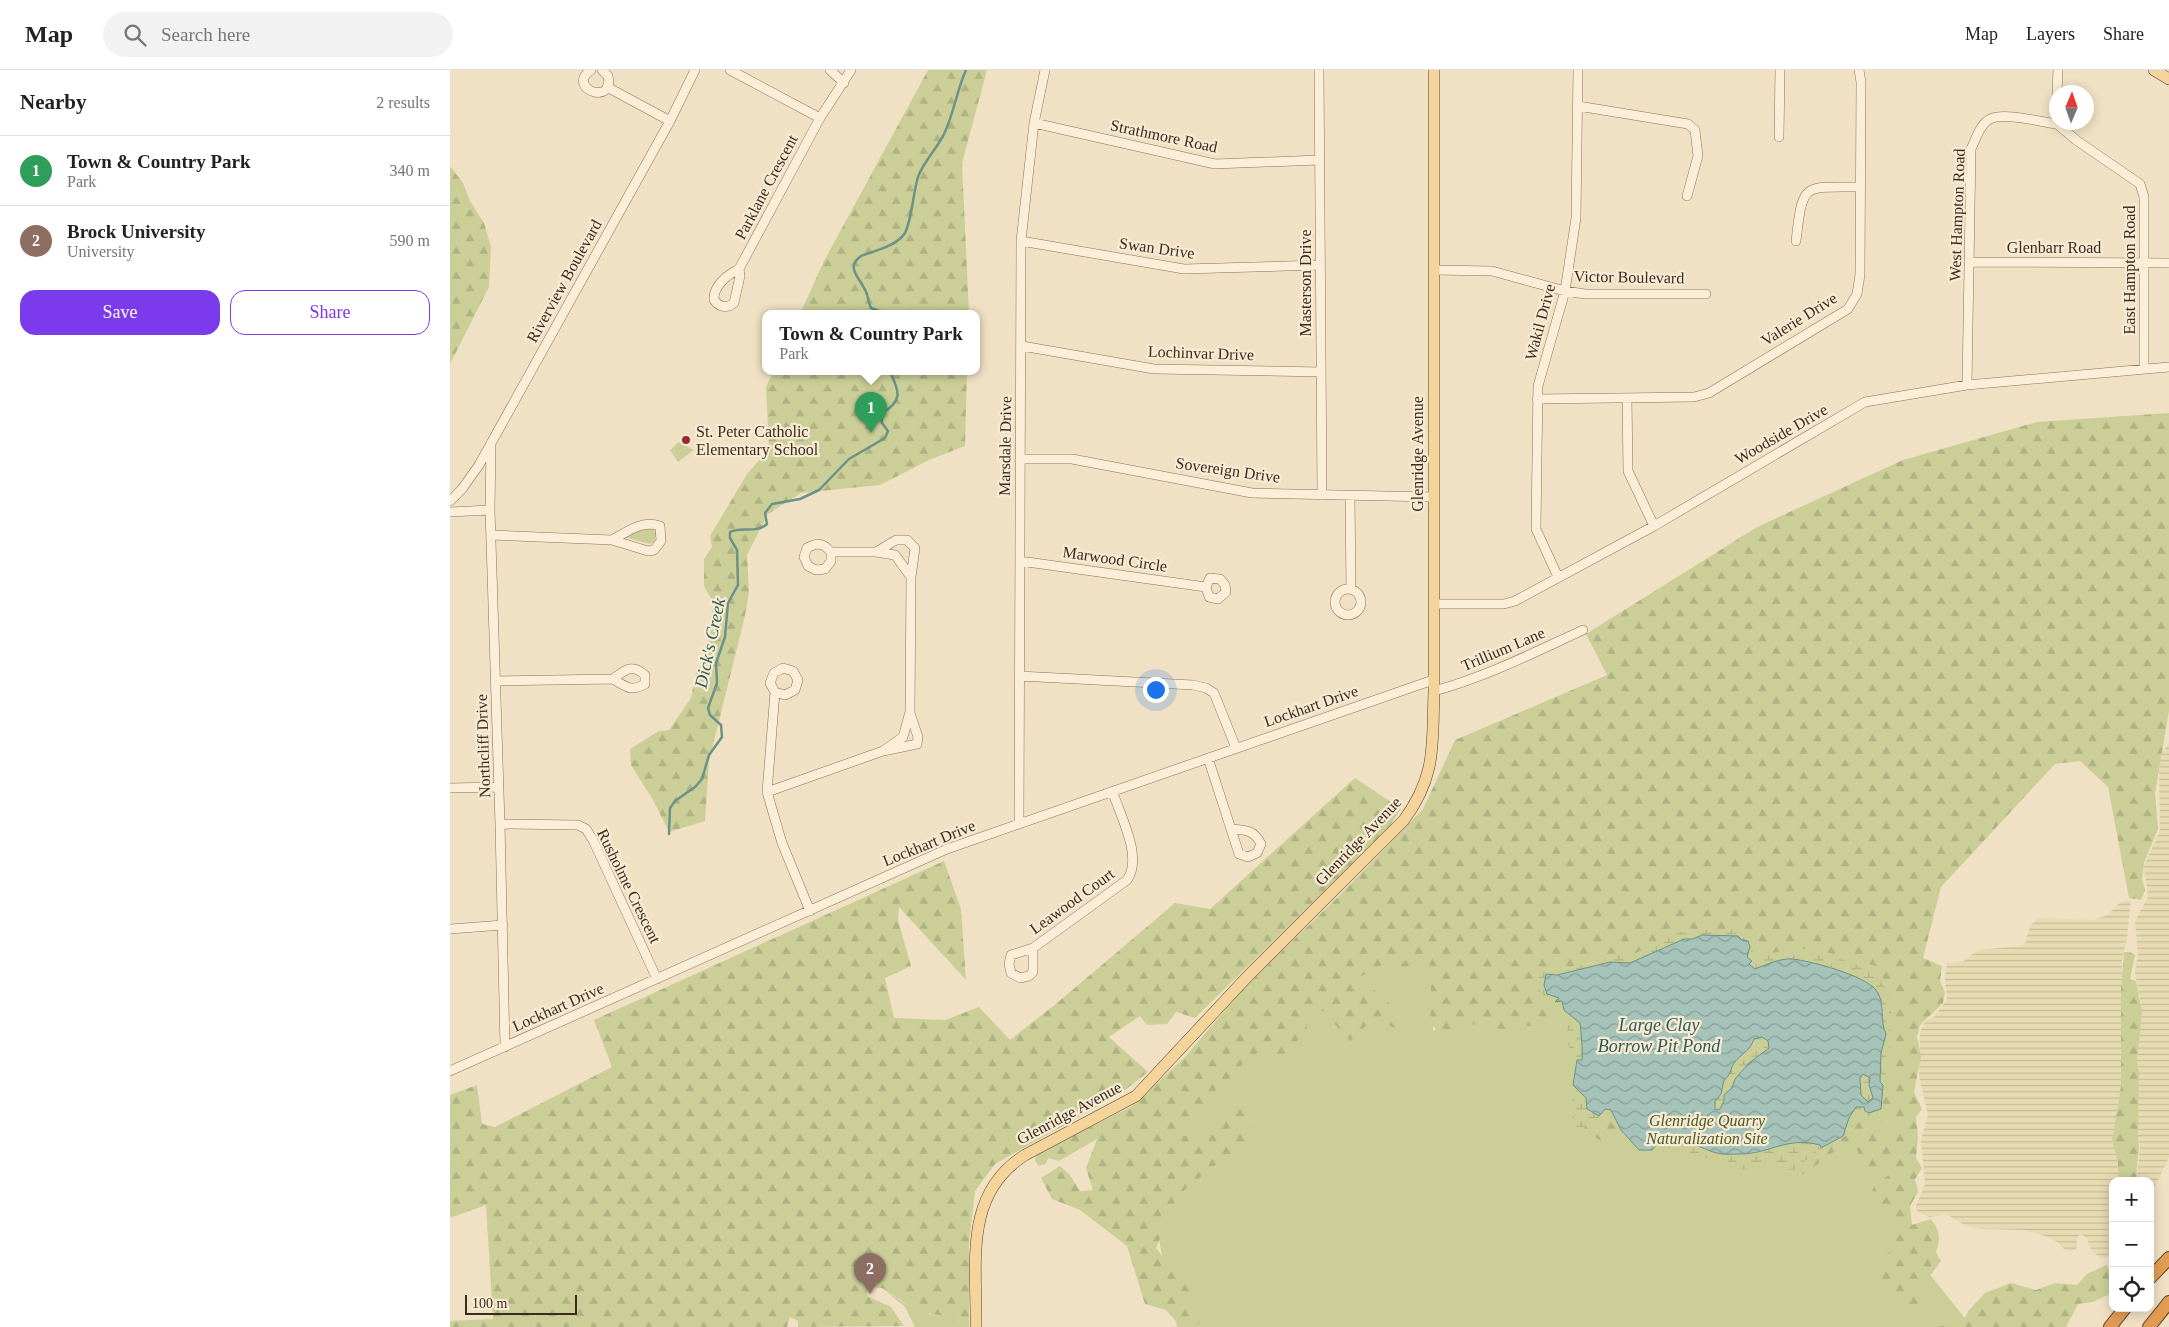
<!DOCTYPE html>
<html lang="en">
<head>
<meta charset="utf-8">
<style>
  body { margin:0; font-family:"Times New Roman",serif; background:#f2f2f2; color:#222 }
  .controls { position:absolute; right:15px; bottom:15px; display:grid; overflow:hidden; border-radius:10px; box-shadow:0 2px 12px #0003 }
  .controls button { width:45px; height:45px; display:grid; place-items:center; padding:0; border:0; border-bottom:1px solid #e0e0e0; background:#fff; color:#222; font:25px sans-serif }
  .compass { position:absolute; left:1599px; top:15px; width:45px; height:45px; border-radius:50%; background:#fff; box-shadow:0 2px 12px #0003; rotate:2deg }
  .scale { position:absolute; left:15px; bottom:12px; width:112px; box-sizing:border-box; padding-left:5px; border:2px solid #3b2b1e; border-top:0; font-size:14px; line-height:18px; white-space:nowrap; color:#3b2b1e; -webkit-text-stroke:4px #f7ebd4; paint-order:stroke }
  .you { position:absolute; left:705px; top:619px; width:18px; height:18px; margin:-12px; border:4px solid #fff; border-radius:50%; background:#1a73e8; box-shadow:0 0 0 8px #1a73e833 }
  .badge { display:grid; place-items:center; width:32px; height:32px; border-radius:50%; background:#7c3aed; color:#fff; font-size:16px; font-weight:700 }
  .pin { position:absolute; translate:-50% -41px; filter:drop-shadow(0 1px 2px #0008) }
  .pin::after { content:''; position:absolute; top:26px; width:18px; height:15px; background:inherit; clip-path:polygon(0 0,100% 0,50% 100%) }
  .popup { position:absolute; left:312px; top:240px; width:218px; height:65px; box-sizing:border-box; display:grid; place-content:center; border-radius:10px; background:#fff; filter:drop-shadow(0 1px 4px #0005); font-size:16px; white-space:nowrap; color:#767676 }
  .popup b { font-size:19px; color:#222 }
  .popup::after { content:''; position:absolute; left:50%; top:100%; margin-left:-10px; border:10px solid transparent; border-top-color:#fff }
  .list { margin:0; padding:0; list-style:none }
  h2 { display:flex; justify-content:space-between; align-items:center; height:65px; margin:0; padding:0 20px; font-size:21px }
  h2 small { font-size:16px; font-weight:400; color:#767676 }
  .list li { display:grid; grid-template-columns:32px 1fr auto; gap:15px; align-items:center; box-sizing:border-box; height:70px; padding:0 20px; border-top:1px solid #e0e0e0 }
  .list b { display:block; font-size:19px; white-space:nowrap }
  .list p { margin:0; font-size:16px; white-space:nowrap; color:#767676 }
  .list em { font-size:16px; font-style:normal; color:#767676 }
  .actions { display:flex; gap:10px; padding:15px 20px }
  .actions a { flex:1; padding:11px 0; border:1px solid #7c3aed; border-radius:15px; text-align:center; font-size:18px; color:#7c3aed }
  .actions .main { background:#7c3aed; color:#fff }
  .icon { flex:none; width:28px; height:28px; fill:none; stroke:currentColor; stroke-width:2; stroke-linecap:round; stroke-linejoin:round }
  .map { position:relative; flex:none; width:1719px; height:1257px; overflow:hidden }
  header { display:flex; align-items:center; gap:30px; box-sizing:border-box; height:70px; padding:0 25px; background:#fff; border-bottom:1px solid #e0e0e0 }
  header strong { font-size:24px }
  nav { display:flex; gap:28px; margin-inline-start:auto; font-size:18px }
  .search { width:350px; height:45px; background:#f2f2f2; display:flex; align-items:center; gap:12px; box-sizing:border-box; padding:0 18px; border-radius:28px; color:#767676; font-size:19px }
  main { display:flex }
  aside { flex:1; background:#fff }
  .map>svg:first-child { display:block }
  .farmland { fill:url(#farmland-rules) }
  .green { fill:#cbcf97 }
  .forest { fill:url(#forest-firs) }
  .wetland { fill:url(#wetland-marsh) }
  .water { fill:url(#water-waves); stroke:#6c9287; fill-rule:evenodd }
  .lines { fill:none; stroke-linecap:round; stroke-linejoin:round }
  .stream { stroke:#6c9287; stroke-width:2.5 }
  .minor-casing { stroke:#8b725a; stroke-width:10 }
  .major-casing { stroke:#59402e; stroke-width:12 }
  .highway-casing { stroke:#59402e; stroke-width:14 }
  .minor { stroke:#faeed8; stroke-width:9 }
  .major { stroke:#f4d49b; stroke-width:11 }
  .highway { stroke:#e29c52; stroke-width:12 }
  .poi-dot { fill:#9d272e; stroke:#f7ebd4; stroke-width:2 }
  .labels { text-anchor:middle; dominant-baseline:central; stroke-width:4.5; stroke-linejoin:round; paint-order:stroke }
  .street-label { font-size:16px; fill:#3b2b1e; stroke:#f7ebd4 }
  .poi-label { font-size:16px; fill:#3b2b1e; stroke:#f7ebd4; text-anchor:start }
  .park-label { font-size:16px; font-style:italic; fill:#4d5824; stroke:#f7ebd4 }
  .water-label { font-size:18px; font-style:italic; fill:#2d5b56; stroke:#f7ebd4 }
</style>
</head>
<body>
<header>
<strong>Map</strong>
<div class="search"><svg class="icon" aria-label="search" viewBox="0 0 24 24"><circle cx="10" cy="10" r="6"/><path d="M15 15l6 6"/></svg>Search here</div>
<nav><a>Map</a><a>Layers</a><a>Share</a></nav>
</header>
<main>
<aside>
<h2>Nearby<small>2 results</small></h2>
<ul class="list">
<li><span class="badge" style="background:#2e9e5b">1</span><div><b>Town &amp; Country Park</b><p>Park</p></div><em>340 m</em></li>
<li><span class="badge" style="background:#8d6e63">2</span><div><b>Brock University</b><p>University</p></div><em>590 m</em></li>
</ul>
<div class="actions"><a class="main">Save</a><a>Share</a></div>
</aside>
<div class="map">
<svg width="1719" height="1257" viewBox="0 0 1719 1257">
  <defs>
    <pattern id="farmland-rules" width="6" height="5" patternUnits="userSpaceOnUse" patternTransform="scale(1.25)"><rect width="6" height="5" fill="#e6dbb1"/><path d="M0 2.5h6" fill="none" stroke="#c6bc98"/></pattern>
    <pattern id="forest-firs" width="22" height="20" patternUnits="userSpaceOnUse" patternTransform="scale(1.25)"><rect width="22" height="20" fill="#cbcf97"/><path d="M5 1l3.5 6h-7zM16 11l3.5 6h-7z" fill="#afb282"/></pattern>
    <pattern id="wetland-marsh" width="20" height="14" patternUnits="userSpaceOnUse" patternTransform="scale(1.25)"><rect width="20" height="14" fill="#cbcf97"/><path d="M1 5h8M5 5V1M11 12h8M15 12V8" fill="none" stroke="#afb282"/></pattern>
    <pattern id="water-waves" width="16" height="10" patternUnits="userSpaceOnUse" patternTransform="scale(1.25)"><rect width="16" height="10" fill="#a6c3b9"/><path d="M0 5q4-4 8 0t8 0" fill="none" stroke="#889f96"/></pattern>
  </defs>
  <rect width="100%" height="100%" fill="#f0e1c4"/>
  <path class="farmland" d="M1719,673V1087L1700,1127V1111H1687V1107L1690,1076L1688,1068L1689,1001L1687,991L1691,933L1685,903L1688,884L1685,851L1698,827L1694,796L1710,761L1709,698L1712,683Z
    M1681,830L1677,868L1672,891L1671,1016L1662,1070L1668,1093V1111H1663V1184L1651,1189L1641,1180L1637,1168L1631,1164L1628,1166L1626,1180L1622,1181L1614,1179L1609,1173L1600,1168L1589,1164L1574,1160L1533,1159L1516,1156L1496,1144L1479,1147L1467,1141L1466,1136L1475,1114L1471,1070L1478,1045L1469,1007L1470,962L1475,952L1484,947L1497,930L1495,907L1497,893L1514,891L1528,880L1572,876L1576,872L1580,855L1590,848L1644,850L1657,845L1672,831Z"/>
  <path class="green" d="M229,372L244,380L228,392L220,380Z
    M198,457L203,459L207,464L204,472L200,474L174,467L175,464Z
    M1461,765L1453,1171L1522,1257H727L682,1039L987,846L983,961L1086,915Z
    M432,1218C456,1235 479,1252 509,1242L508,1257H465L455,1237Z"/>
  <path class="forest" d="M478,0H537L512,93L519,244H350L374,191Z
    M0,96L13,113L20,131L34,153L41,177L39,217L0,294Z
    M323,302H517L515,376L479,390L430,415L351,423L318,444L297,485L299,522L295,546L259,691L255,751L219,762L203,730L181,695L180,679L209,661L219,660L241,628L246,602L258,586L263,533L254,516V489L262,477L260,466L297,404L319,379L316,317Z
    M1719,343V641L1705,723L1708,759L1694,793L1692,809L1695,820L1691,830L1679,828L1658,717L1630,691L1605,694L1491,817L1473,888L1492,896L1490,911L1495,922L1493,933L1470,955L1467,967L1471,986L1464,1022L1472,1039L1466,1047L1468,1067L1466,1088L1472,1098L1465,1109L1468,1122L1460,1136L1462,1155L1481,1149C1490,1161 1491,1168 1486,1182L1491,1191L1480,1206L1479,1216L1467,1194L1456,1189L1451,1191L1464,1200L1472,1216L1463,1219L1470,1234L1465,1248L1459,1246L1456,1232L1431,1213L1429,1188L1440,1182C1446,1164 1441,1150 1432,1134L1418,1129L1425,1115L1439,1105L1444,1090L1437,1088L1429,1098L1416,1101L1407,1092L1408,1081L1398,1073C1380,1082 1368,1096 1351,1105L1347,1101L1371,1078L1397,1065L1407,1043L1424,1047L1434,1067L1443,1068V1042L1432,1047L1433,1015L1445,1008L1444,937L1428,897C1407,890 1363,876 1341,879C1329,880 1315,888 1303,882L1302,870L1278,859L1230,862L1184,884L1156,886L1140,893L1107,900L1094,899L1097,930L1102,932L1103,945L1094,955L1077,956L1064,953L1051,962L1025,954L988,961L979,953C984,933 979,906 979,884L964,908L952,909L943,901L961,886L955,882L908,908L937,929L947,953L944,958L925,947L900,971L873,941L859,943L856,962L825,993L808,983L795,987L785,1013L770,1015L735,1056L734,1066L768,1065L785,1035L804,1038L796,1081L770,1091L727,1126L706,1178L740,1221L751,1253L730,1256L716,1240L695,1234L677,1176L630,1140L602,1129L591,1108L610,1096L620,1105L630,1121L643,1120L636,1098L647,1069L609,1091L598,1088L595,1094L589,1096L585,1091L586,1084L681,1037L735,987L793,919L890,825L973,739L1005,670L1157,605L1136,564L1307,457L1453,390L1587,352Z
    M905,708L951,739L938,758L745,948L726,942L717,954L697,955L690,946L659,967L698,1002L670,1024L545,1094L525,1121L519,1172V1257H508L509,1242L496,1246L469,1242L432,1218L417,1217V1226L441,1237L454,1256L348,1257V1251L340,1247L337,1257H0V1251L43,1249L36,1135L0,1148V1025L27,1015L32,1054L45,1057L162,997L144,950L494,791L511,839L516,910L449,837L448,850L461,896L435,908L444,948L495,950L529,937L560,970L607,933L725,833L760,839Z
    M1674,882H1680L1685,885L1680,909L1686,911L1692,941L1687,991L1689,1001L1688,1068C1691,1082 1685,1096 1687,1111H1668V1093L1662,1070L1671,1016V919Z
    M1160,1044L1170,1060L1155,1071L1149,1070L1134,1058L1140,1048Z
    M1656,1195L1663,1203L1662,1223L1643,1232L1628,1234L1616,1257H1486L1512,1253L1519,1240L1535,1223L1561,1213L1586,1220L1605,1213L1627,1215L1637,1204Z"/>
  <path class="wetland" d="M1278,859C1295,862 1301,865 1303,882C1315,888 1331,881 1344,882C1377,886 1426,889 1440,926C1443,934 1438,1001 1437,1013L1433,1015L1430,1012L1431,983L1434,972L1432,933L1410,909L1380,896L1341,889L1314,895L1305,899C1297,892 1296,888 1300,877L1288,866L1252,865L1243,869H1233L1180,893L1160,892L1107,905L1104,904L1103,927L1109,929L1102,932L1097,930L1089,919L1088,905L1094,899L1107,900L1140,893L1156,886L1184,884L1230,862Z
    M1123,948L1130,953L1132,990H1127C1117,982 1115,962 1119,950Z
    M1312,966L1319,971V978C1303,990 1291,1001 1282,1018L1277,1021L1270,1039L1265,1040V1031L1271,1024L1274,1010C1281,1005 1280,998 1285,992C1293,984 1297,979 1304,969Z
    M1413,1004L1420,1008L1419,1015L1423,1028L1418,1032L1411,1025L1410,1008Z
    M1126,1020L1136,1028L1137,1039L1149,1045L1155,1039L1161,1040L1171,1060L1160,1044H1154L1148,1049L1140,1048L1134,1058L1122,1057C1124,1043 1118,1033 1126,1020Z
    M1406,1037H1414L1419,1043L1431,1039V1053H1426L1424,1047L1407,1043C1403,1052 1404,1062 1393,1066L1399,1048Z
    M1228,1070L1302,1083L1339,1072H1359L1370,1075L1371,1078L1344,1100L1328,1099L1325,1092C1303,1095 1294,1108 1277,1090L1267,1091L1226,1078L1209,1079L1207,1074Z"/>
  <path class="water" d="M1252,865L1288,866L1292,870L1298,871L1300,877L1297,887L1302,891L1299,894L1305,899C1315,895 1331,888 1342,889C1361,891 1414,905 1426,920C1436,933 1429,951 1436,964L1431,983L1430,1012L1433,1015L1431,1039L1419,1043L1415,1041L1414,1037H1406L1399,1048L1393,1066L1371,1078L1370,1075C1337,1066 1320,1084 1290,1084C1283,1084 1274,1085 1267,1083C1254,1080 1244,1072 1230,1071C1223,1070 1214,1073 1207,1074L1202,1080H1189L1171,1060L1161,1040L1155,1039L1149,1046L1137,1039L1136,1028L1123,1015L1127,990H1132C1133,984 1131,961 1130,953L1114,940L1112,931L1105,932L1109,928L1097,924L1094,915L1096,904L1107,905L1160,892L1180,893L1234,869H1243ZM1312,967L1318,971L1319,978L1299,993L1285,1009L1282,1018L1274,1025V1031L1270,1039L1265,1040V1031L1271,1024L1274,1010C1281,1005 1280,1000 1284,993C1291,984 1300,981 1304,969ZM1413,1004L1420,1008L1419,1015L1423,1028L1418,1032L1411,1025L1410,1008Z"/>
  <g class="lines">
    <path class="stream" d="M438,244L421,238C418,232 418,223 414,218C408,206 396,197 411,186C424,181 447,176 455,163C462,149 463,123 468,107C474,90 488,78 495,62C504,42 507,20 516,0
      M219,764L220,738L225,731L245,717L252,709L259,685L272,667L271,655L260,645L258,638L267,613L266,593L275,567L278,533L288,515L287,480L280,468V462C292,456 306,464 317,454L315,443L322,434L350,429L369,420L399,389L435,368L438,361L432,353L431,344C453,331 450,322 440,302"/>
    <defs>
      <path id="minor" d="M141,0C115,18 165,37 158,6L152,0
        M280,0L370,48
        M380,0L394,13
        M869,0L872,425
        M157,17L220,51
        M1607,22L1608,0
        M1128,36L1238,54L1245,60L1248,86L1237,126
        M584,53L765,94L869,90
        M1607,54L1626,70L1690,114L1694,127V299
        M1329,67L1330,0
        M571,171L734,199L870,195
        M1346,171C1353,112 1352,117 1410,117
        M1519,192L1719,193
        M289,199L290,206L284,233C277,239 269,237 264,230C263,216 277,205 289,199L370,48L401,0
        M984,200L1042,201L1115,221L1135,224H1256
        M572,276L704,299L871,302
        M1517,315L1521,79C1526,69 1530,54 1540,49C1554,42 1591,52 1607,54
        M1177,328L1178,401L1204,456
        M1087,329L1244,327L1259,323L1398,239L1407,224L1410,205L1411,12L1409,0
        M41,373L40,440L50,754L55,977
        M570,389H622L802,423L983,427
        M900,426L901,519
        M0,431L12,419L29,395L220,51L245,0
        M0,442L40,440
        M42,465L162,470L198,481L204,480L211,471L210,456C192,450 178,461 162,470
        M381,482V491L375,499L366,500L358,496L354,487L357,478C368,472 373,473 381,482H426L445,485L461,507
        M426,482L446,470H457L465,478L461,507L460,642L453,667L433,681
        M570,491L756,517L760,508L770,509L775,515L776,522L768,529L759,527L756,517
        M1108,507L1086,459L1088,316L1115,221L1126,148L1128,0
        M885 532a13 13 0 1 1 26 0a13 13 0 1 1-26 0Z
        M984,534H1054L1065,531L1204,456L1415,332L1517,315L1719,297
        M569,606L743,615L756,618L764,623L786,678
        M46,611L163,609C176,617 181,622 195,614V605C182,593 175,600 163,609
        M984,621C1036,607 1085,582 1133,560
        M325,622L335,625L345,620L348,610L343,601L333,598L324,603L320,613L325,622L317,722L332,773L360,841
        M758,688L789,784L798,787L807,783L811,774C804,760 796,760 782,759
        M0,718L49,717
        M317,722L433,681L467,674L468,667L460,643
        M50,754L128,755L136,759L143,770L207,909
        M569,754L571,171L584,53L595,0
        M0,859L53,855
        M583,878V902L579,906L570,908L561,903L559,894L561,885L583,878L677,810C693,788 671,747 663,723
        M0,1001L497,779L983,610"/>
      <path id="major" d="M1704,0L1719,9
        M526,1257C527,1193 513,1124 575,1085L686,1026L797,907L954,750C987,705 982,674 984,621V0"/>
      <path id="highway" d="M1700,1208L1719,1188
        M1660,1257L1675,1238
        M1699,1257L1719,1232"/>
    </defs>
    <use href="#minor" class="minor-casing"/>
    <use href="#major" class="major-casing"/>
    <use href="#highway" class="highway-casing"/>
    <use href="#minor" class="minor"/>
    <use href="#major" class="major"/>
    <use href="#highway" class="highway"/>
  </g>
  <circle class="poi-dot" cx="236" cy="370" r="5"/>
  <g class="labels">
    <g class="street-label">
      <text transform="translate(714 66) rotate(12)">Strathmore Road</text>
      <text transform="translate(316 117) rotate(-62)">Parklane Crescent</text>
      <text transform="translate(1507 145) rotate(-88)">West Hampton Road</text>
      <text x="1604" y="177">Glenbarr Road</text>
      <text transform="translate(707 178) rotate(8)">Swan Drive</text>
      <text transform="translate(1679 200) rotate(-90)">East Hampton Road</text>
      <text transform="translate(1179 207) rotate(1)">Victor Boulevard</text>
      <text transform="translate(114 211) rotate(-61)">Riverview Boulevard</text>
      <text transform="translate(855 213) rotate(-90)">Masterson Drive</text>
      <text transform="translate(1349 249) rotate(-32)">Valerie Drive</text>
      <text transform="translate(1090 252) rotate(-75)">Wakil Drive</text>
      <text transform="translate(751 283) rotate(2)">Lochinvar Drive</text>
      <text transform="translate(1331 364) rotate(-30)">Woodside Drive</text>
      <text transform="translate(555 376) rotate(-89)">Marsdale Drive</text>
      <text transform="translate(967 384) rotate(-90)">Glenridge Avenue</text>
      <text transform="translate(778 400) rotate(8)">Sovereign Drive</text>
      <text transform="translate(665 489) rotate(8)">Marwood Circle</text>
      <text transform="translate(1053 579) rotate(-23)">Trillium Lane</text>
      <text transform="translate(861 636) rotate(-19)">Lockhart Drive</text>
      <text transform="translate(33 676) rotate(-92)">Northcliff Drive</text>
      <text transform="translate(908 771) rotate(-46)">Glenridge Avenue</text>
      <text transform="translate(479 773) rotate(-22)">Lockhart Drive</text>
      <text transform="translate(179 816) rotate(64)">Rusholme Crescent</text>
      <text transform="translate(622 831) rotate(-36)">Leawood Court</text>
      <text transform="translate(108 937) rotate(-24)">Lockhart Drive</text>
      <text transform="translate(619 1043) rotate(-28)">Glenridge Avenue</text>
    </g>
    <g class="poi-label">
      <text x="246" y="361">St. Peter Catholic<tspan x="246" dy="18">Elementary School</tspan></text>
    </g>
    <g class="park-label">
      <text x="1257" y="1050">Glenridge Quarry<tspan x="1257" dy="18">Naturalization Site</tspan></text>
    </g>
    <g class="water-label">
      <text transform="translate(260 573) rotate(-78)">Dick's Creek</text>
      <text x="1209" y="955">Large Clay<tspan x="1209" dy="21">Borrow Pit Pond</tspan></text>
    </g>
  </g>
</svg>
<div class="controls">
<button>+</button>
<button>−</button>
<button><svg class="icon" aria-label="locate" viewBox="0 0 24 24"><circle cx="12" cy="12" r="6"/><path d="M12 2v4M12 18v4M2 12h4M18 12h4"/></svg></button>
</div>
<svg class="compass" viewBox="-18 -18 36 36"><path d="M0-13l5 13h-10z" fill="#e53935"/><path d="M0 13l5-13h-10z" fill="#767676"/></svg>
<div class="scale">100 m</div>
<div class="you"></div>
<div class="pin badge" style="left:421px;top:363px;background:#2e9e5b">1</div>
<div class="popup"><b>Town &amp; Country Park</b>Park</div>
<div class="pin badge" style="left:420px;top:1224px;background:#8d6e63">2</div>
</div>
</main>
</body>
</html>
